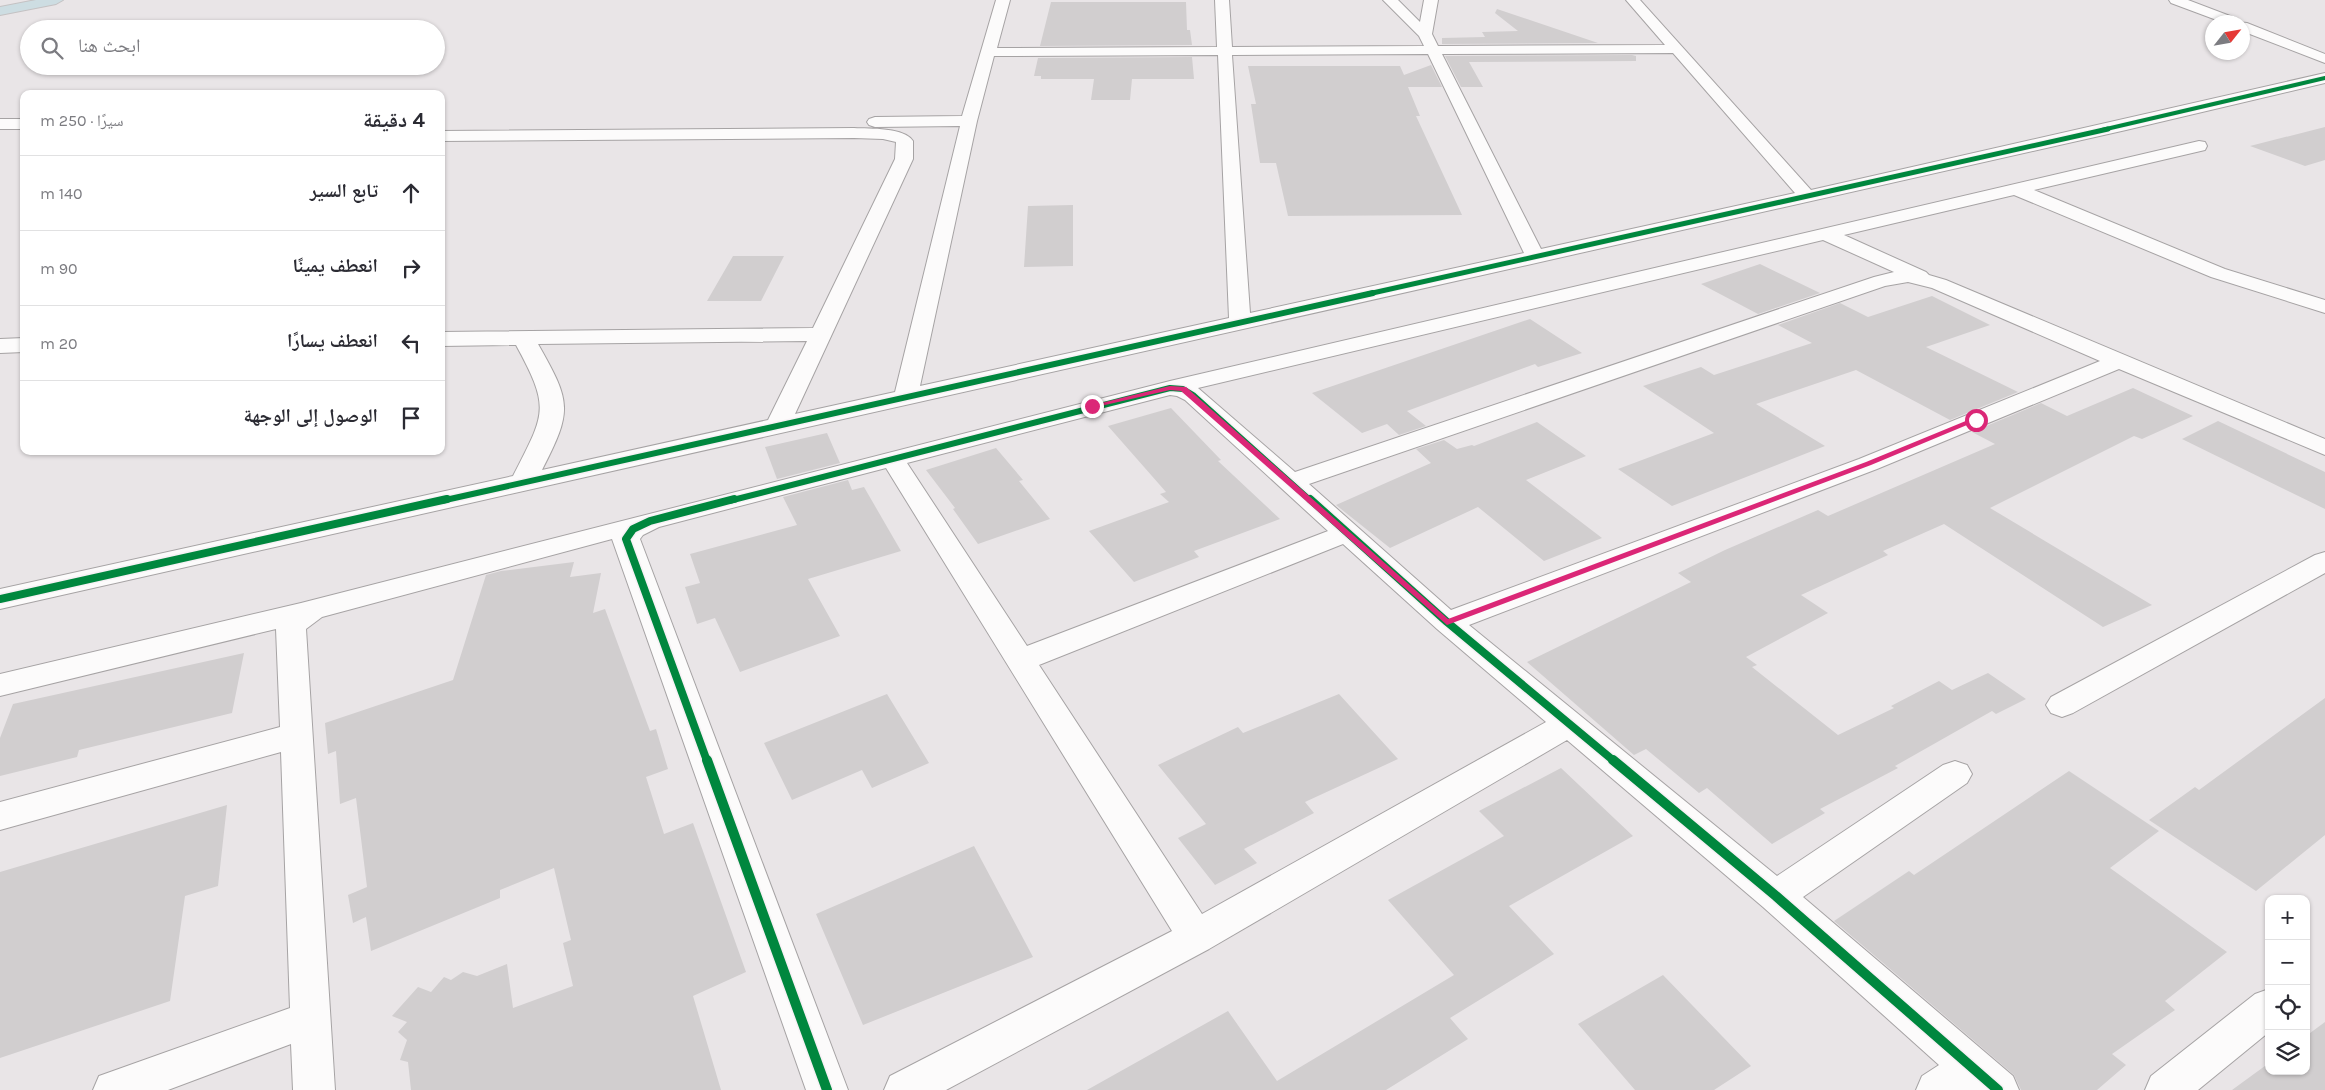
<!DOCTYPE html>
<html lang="ar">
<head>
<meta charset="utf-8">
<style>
  body { margin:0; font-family:Karla,"Noto Naskh Arabic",sans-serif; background:#f7f7f7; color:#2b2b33; direction:rtl }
  .controls { position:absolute; right:15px; bottom:15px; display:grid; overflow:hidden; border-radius:10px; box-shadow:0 1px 4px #0004 }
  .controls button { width:45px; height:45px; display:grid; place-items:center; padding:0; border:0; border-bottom:1px solid #e1e1e2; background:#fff; color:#2b2b33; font:25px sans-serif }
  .compass { position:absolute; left:2205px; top:15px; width:45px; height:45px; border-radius:50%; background:#fff; box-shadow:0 1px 4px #0004; rotate:59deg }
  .stop { position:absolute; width:15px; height:15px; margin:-11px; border:4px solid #db2777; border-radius:50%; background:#fff }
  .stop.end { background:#db2777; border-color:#fff; box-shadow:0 1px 5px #0008 }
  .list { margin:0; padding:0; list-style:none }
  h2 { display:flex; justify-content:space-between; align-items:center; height:65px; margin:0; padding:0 20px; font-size:21px }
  h2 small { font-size:16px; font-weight:400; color:#7c7c81 }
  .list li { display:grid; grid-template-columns:32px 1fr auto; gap:15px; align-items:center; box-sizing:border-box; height:75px; padding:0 20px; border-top:1px solid #e1e1e2 }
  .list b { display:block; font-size:19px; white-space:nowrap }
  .list em { font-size:16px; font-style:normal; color:#7c7c81 }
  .icon { flex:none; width:28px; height:28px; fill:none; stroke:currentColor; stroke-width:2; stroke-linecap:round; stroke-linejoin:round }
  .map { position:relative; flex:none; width:2325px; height:1090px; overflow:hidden; direction:ltr }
  .search { position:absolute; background:#fff; box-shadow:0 1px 4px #0004; left:20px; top:20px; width:425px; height:55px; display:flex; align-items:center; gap:12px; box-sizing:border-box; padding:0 18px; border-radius:28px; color:#7c7c81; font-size:19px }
  .panel { position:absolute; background:#fff; box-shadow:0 1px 4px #0004; left:20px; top:90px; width:425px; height:365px; border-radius:10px; direction:rtl }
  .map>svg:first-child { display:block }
  .building { fill:#d1cecf }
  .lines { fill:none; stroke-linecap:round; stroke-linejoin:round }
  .minor-casing { stroke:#a6a3a4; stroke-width:2 }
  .highway-casing { stroke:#c4c2c3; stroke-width:2 }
  .minor { fill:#fcfbfb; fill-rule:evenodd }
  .highway { fill:#cddde2; fill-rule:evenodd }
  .cycleway-far4-casing { stroke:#f7f1f5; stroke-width:5.5 }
  .cycleway-far3-casing { stroke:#f7f1f5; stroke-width:7 }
  .cycleway-far2-casing { stroke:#f7f1f5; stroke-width:9 }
  .cycleway-far1-casing { stroke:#f7f1f5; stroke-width:11 }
  .cycleway-casing { stroke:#f7f1f5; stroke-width:13 }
  .cycleway-far4 { stroke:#00873e; stroke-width:4 }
  .cycleway-far3 { stroke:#00873e; stroke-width:5 }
  .cycleway-far2 { stroke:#00873e; stroke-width:6 }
  .cycleway-far1 { stroke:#00873e; stroke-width:8 }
  .cycleway { stroke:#00873e; stroke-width:10 }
  .route { fill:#db2777 }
</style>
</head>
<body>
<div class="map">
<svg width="2325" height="1090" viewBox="0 0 2325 1090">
  <rect width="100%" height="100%" fill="#e9e5e7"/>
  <path class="building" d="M1051,2H1186L1187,30H1190L1192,45L1040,46Z
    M1497,9L1598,43L1442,44V38L1485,37L1482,32L1518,31L1495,13Z
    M1632,55L1636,56V61L1469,62L1483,87H1461L1445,56Z
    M1192,57L1194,79H1132L1130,100H1091L1094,79H1041V76H1034L1038,58Z
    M1431,65L1442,87H1408L1420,116H1416L1462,215L1288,216L1276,163H1260L1251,104H1256L1248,66H1400L1404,75Z
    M2325,127V160L2305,166L2250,146Z
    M1073,205V266L1024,267L1028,206Z
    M733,256H784L761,301H707Z
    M1760,264L1820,293L1758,314L1701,284Z
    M1932,296L1990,325L1926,347L2018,392L1950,420L1856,370L1756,404L1825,446L1672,506L1618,469L1714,433L1643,386L1701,367L1714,375L1812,343L1778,325L1840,303L1868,317Z
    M1530,319L1582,353L1538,367L1535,364L1407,411L1426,426L1399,435L1387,424L1362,433L1312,393Z
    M2133,388L2193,416L2142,439L2134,436L1990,508L2152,605L2103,627L1944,524L1883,551L1888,555L1801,595L1828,613L1746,657L1757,665L1752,667L1838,735L1894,708L1891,706L1939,681L1952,690L1988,673L2026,699L1996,714L1992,711L1895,766L1898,768L1820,809L1825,813L1772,844L1707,788L1699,793L1646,749L1634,755L1527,662L1691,582L1678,573L1725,550L1818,510L1828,516L1995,444L1972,432L2041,403L2067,416Z
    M1171,408L1221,460L1218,461L1280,519L1194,551L1199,557L1134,582L1089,531L1169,502L1160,494L1166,492L1108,426Z
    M2218,421L2325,472V509L2182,439Z
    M1537,422L1586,456L1526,480L1602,538L1544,561L1478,507L1390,548L1336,505L1431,463L1416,449L1444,440L1457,449L1472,445L1474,446Z
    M827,433L840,463L777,479L765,447Z
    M996,448L1023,480L1019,481L1050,519L978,544L953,509L955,508L926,470Z
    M848,480L852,490L864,487L901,551L808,579L840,636L740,672L715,618L697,624L685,587L700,583L690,554L797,525L783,497Z
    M574,562L570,577L601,573L593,613L605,609L650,731L656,729L668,769L646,777L664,834L693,823L746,972L693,996L721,1090H411L408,1062L400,1060L407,1040L398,1032L407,1022L392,1016L418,987L431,992L444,977L451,980L463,972L477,976L507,964L513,1008L573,986L563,943L571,940L554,868L500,890V898L371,951L366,917L353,923L348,895L367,887L356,798L340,804L336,751L328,754L325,723L453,680L486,575L501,571Z
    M244,653L232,713L79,750L77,757L0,776V738L13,704Z
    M887,694L929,763L872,788L862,770L792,800L764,743Z
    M1339,694L1398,759L1305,802L1314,813L1244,849L1257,863L1215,885L1178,838L1206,824L1158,765L1238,727L1243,733Z
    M2325,698V835L2256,891L2149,820L2195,787L2199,790Z
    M1561,768L1633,836L1509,906L1554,954L1450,1018L1468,1039L1386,1090H1087L1228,1011L1277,1081L1454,975L1388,900L1504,836L1479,811Z
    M2069,771L2159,831L2110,868L2227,952L2165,1001L2175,1010L2112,1054L2126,1065L2097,1090H2021L2014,1075L1834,921L1909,871L1914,875Z
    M227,805L218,886L185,896L170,1001L0,1058V872Z
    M974,846L1033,957L863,1025L816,914Z
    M1663,975L1751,1066L1714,1090H1635L1578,1024Z
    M2325,1022V1090H2232L2269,1063V1071H2306V1036Z"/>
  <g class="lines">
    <defs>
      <path id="minor" d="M996,0H1010L997,48L1217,47L1215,0H1229L1232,47L1424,46L1419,36L1383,0H1398L1420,22L1424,0H1438L1432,34L1438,46L1665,45L1626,0H1640L1811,190L2325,73V83L2126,130L0,609V589L513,476C545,413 551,409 516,345L441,346V332L813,328L895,159L896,142L883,139L854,138L441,141V131L854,128C870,129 904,127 913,141V159L795,414L895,392L960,126L875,127L869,125L867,122L869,119L875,117L962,116ZM1673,53L1795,193L1541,249L1442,54ZM1428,54L1524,253L1250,313L1232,55ZM1218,55L1229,318L920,386L977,121L994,56ZM807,341L768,420L542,470C573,410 571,402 538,344Z
        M2169,0H2188L2238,19L2239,22L2247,23L2325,54V63L2242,31V22H2222L2171,3Z
        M0,119H24V129H0Z
        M2199,141L2205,142L2207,146L2205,150L2034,190L2225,269L2325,300V313L2211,277L2014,195L1844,235L1926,272L1929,275L1946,280L2325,439V455L2119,369L1877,469L1469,625L1777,876L1943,765L1955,761L1967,765L1972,774L1967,783L1803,897L2013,1076L2019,1090H1916L1922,1076L1939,1065L1763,907L1567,740L1209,949L946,1090H884L890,1076L1172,931L886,468L659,527L643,535L640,539L848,1090H806L612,539L322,617L306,629L335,1090H293L291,1044L168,1090H93L99,1076L290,1008L281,752L0,830V802L280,727L276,629L0,696V674L301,603L1170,381ZM1823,240L1894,272L1874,277L1295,472L1198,388ZM1908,282L1932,288L2100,361L1859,459L1451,610L1309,484L1885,286ZM1170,395L1177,396L1185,400L1328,531L1027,646L907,463ZM1343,544L1437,629L1546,722L1202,914L1039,665Z
        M24,338V352L0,353V339Z
        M2325,552V573L2073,713L2062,717L2051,713L2046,705L2051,697L2315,555Z
        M2269,989V1032L2198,1090H2145L2151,1076L2255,994Z"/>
      <path id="highway" d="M36,0H63L56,4L0,15V7Z"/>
    </defs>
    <use href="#minor" class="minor-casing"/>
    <use href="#highway" class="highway-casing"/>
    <use href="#minor" class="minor"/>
    <use href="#highway" class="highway"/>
    <defs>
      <path id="cycleway-far4" d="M2102,130L2325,78"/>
      <path id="cycleway-far3" d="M1368,294L2108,129"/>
      <path id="cycleway-far2" d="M441,501L1373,293
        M729,501L1170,388L1183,389L1193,395L1311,501"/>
      <path id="cycleway-far1" d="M1310,499L1447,622L1614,761
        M0,599L447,499
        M707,761L626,539L633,529L650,521L734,499"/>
      <path id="cycleway" d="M707,760L827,1090
        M1613,760L1776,896L1998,1090"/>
    </defs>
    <use href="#cycleway-far4" class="cycleway-far4-casing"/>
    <use href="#cycleway-far3" class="cycleway-far3-casing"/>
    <use href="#cycleway-far2" class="cycleway-far2-casing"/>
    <use href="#cycleway-far1" class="cycleway-far1-casing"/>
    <use href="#cycleway" class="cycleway-casing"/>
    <use href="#cycleway-far4" class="cycleway-far4"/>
    <use href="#cycleway-far3" class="cycleway-far3"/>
    <use href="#cycleway-far2" class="cycleway-far2"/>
    <use href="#cycleway-far1" class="cycleway-far1"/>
    <use href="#cycleway" class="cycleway"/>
  </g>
  <path class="route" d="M1170,386L1186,387L1448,619L1866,462L1973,418L1979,420L1871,465L1447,625L1181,391L1170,390L1092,408L1089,406Z"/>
</svg>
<div class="controls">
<button>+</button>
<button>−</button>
<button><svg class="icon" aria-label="locate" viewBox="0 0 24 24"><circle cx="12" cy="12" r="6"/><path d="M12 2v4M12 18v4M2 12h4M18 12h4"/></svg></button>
<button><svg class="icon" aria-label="layers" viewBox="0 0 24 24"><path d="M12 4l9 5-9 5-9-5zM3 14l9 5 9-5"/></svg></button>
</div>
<svg class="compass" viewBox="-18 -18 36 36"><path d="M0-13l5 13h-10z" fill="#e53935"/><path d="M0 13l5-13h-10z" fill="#7c7c81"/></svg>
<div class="stop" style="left:1976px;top:420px"></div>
<div class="stop end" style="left:1092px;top:406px"></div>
<div class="search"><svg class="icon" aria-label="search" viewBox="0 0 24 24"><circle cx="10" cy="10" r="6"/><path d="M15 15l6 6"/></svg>ابحث هنا</div>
<section class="panel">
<h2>4 دقيقة<small>سيرًا · 250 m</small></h2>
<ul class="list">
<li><svg class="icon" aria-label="ahead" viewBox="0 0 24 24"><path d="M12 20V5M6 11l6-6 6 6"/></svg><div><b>تابع السير</b></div><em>140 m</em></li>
<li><svg class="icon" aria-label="right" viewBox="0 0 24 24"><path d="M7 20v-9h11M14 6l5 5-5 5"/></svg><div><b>انعطف يمينًا</b></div><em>90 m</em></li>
<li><svg class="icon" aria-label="left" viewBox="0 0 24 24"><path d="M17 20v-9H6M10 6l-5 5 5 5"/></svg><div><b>انعطف يسارًا</b></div><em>20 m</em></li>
<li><svg class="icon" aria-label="arrive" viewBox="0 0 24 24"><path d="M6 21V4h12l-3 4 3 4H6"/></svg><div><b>الوصول إلى الوجهة</b></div></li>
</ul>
</section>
</div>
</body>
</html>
